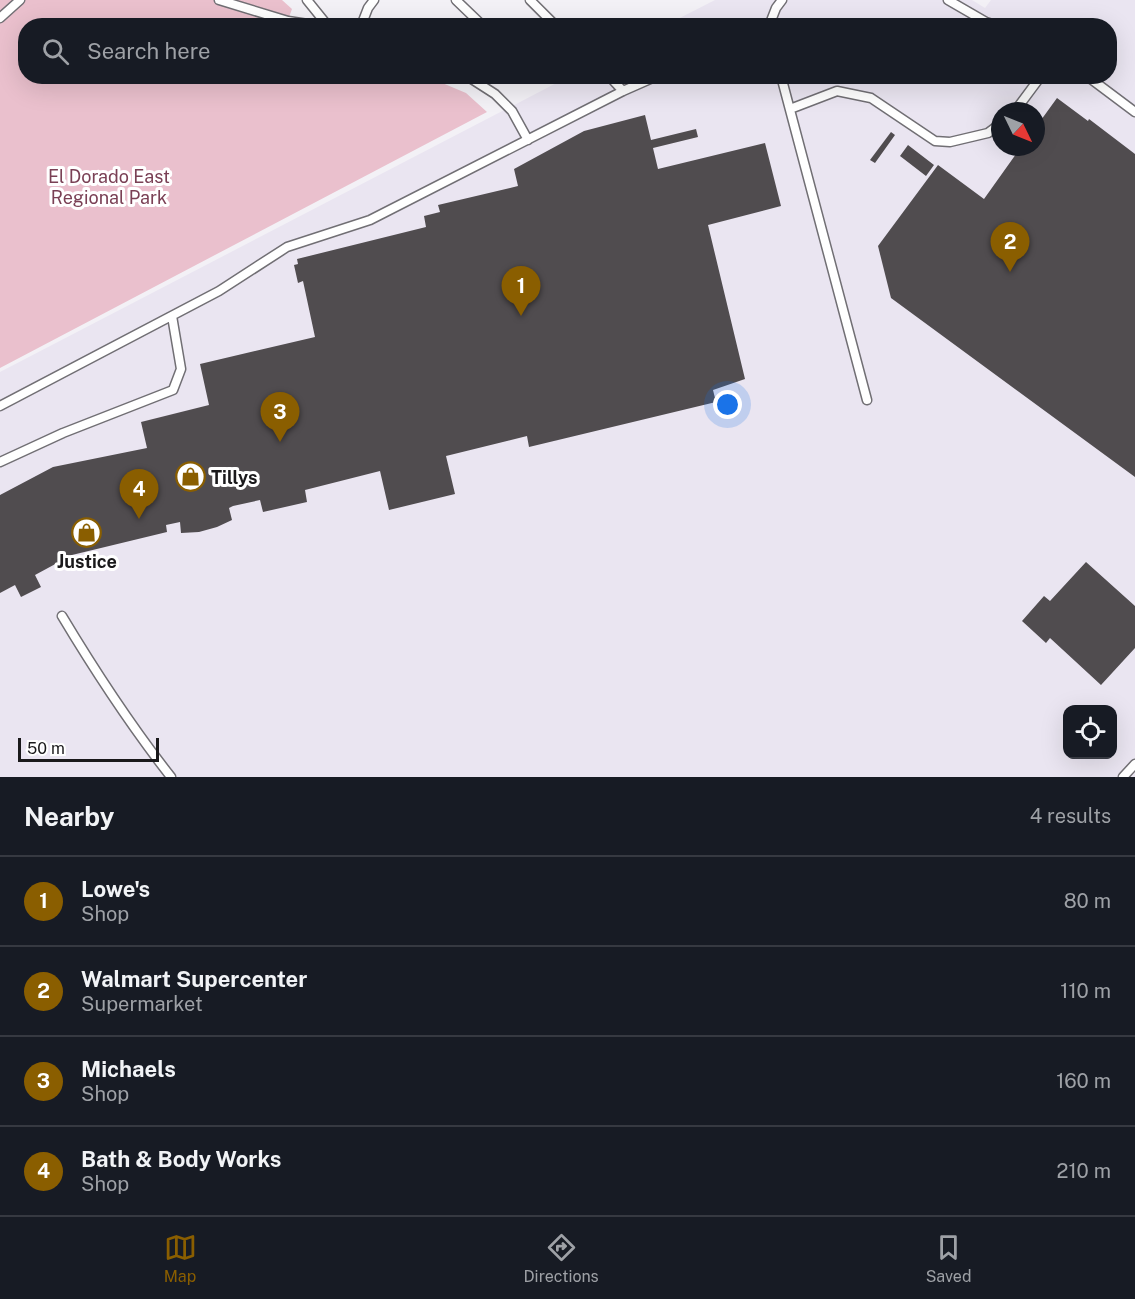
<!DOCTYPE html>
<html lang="en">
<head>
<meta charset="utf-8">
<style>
  body { margin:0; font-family:"Public Sans",sans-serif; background:#20242c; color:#f1f3f6 }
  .controls { position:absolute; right:18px; bottom:18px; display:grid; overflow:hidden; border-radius:12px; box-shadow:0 6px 24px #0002 }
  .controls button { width:54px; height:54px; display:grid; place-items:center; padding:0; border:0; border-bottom:2px solid #363941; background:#171b24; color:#f1f3f6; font:30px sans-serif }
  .compass { position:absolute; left:991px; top:102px; width:54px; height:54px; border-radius:50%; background:#171b24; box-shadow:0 6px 24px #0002; rotate:133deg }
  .scale { position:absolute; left:18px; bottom:15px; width:141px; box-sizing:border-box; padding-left:6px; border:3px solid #1a191b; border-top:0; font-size:16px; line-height:21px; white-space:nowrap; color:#1a191b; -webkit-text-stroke:4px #fff; paint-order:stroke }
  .you { position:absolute; left:728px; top:405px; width:21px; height:21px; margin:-15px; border:4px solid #fff; border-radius:50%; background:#1a73e8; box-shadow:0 0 0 9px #1a73e833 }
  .badge { display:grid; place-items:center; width:39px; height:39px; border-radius:50%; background:#8a5e00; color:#fff; font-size:20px; font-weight:700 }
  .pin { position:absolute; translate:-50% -50px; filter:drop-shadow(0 2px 3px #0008) }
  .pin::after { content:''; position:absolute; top:32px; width:21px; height:18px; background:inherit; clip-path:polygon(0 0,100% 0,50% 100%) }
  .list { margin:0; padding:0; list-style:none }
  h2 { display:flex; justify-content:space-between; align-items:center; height:78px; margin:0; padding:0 24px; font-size:26px }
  h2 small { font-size:20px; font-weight:400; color:#9ea1a6 }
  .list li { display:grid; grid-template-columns:39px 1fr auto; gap:18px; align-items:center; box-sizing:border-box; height:90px; padding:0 24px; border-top:2px solid #363941 }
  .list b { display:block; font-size:22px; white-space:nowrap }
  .list p { margin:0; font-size:20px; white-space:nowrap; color:#9ea1a6 }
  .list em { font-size:20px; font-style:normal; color:#9ea1a6 }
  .icon { flex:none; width:33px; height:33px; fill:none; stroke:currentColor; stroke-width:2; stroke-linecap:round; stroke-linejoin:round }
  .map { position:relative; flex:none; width:1135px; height:777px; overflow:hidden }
  .search { position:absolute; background:#171b24; box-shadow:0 6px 24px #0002; left:18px; right:18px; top:18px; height:66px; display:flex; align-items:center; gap:15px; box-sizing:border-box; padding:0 21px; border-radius:24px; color:#9ea1a6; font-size:22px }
  .sheet { height:438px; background:#171b24 }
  nav { display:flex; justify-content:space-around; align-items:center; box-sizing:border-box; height:84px; border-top:2px solid #363941; background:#171b24; font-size:16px; color:#9ea1a6 }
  nav a { display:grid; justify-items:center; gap:3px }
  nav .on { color:#8a5e00 }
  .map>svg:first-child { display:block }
  .built { fill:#eae5f1; fill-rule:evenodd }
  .green { fill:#eac0cd }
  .building { fill:#504c4f }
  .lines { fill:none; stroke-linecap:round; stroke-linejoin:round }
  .lane-casing { stroke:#716f74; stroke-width:11 }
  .lane { stroke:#fff; stroke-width:8 }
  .labels { text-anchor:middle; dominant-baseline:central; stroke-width:6; stroke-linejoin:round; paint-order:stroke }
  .park-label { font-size:18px; fill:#7a4055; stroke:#fff }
  .poi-label { font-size:18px; font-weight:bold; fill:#1a191b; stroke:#fff; text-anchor:start }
</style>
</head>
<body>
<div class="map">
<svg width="1135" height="777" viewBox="0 0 1135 777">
  <rect width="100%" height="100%" fill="#f3f1f6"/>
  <path class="built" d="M715,0H972L985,8L991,0H1135V777H0V372L568,77L1110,76V26L666,25ZM1000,111H1036V147H1000ZM1068,710H1112V754H1068Z"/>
  <path class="green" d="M0,0H282L292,9L286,25L26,26V76L428,77L466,93L487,112L0,368Z"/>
  <path class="building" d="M1057,98L1088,121L1089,119L1135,154V477L891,298L878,246L938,165L984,199L1021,147H1036V127Z
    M645,115L651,140L696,129L698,137L653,148L658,169L765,143L781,206L708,225L745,379L713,390L716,402L529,447L527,436L446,456L455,494L389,510L380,471L305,490L307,502L263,512L260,500L233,506L229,508L232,520L217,527L199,532L181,533L180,522L166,525L167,532L72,555L35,575L41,587L21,597L15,585L0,593V495L53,467L147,448L141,422L209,405L200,364L315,337L303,281L298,283L294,265L298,264L297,259L426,227L424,216L440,212L438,205L518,186L514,169L584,131Z
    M891,132L895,135L875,163L870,160Z
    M908,145L934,165L926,176L900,156Z
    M1086,562L1135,606V648L1101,685L1050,638L1046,643L1022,621L1044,596L1050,601Z"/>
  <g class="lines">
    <defs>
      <path id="lane" d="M219,0L288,21L321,26
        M307,0L328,26
        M456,0L483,26
        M530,0L556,26
        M948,0L986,22L998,26
        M0,18L20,0
        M361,26L368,8L374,0
        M769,26L776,8L782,0
        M467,76L495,94L512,111L528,140
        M537,76L545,78L548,76
        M609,76L623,91
        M781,76L867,400
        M1087,76L1135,112
        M790,109L837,91L871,98L935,141L950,142L988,133L1000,124
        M1015,111L1041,76
        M0,406L219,291L287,247L370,220L623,91L657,76
        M0,462L63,433L173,390L181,369L172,316
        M62,616C95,671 131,726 171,777
        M1123,777L1135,764"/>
    </defs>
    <use href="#lane" class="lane-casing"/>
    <use href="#lane" class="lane"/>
  </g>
  <defs>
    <symbol id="shop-ring" viewBox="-11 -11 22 22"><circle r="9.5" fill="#fff" stroke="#8a5e00" stroke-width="1.5"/><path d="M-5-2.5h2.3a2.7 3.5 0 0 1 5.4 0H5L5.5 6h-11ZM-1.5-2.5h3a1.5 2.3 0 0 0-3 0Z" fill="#8a5e00"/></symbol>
  </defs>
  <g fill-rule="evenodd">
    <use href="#shop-ring" x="174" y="460" width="33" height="33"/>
    <use href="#shop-ring" x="70" y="516" width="33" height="33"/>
  </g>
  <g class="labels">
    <g class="park-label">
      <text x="109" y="176">El Dorado East<tspan x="109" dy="21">Regional Park</tspan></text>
    </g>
    <g class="poi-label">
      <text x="211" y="477">Tillys</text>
      <text x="87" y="561" text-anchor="middle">Justice</text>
    </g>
  </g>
</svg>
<div class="controls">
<button><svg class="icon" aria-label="locate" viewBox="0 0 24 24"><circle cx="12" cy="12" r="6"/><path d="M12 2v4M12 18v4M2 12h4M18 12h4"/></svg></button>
</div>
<svg class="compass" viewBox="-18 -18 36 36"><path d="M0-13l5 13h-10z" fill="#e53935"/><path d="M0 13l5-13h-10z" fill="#9ea1a6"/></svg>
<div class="scale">50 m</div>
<div class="you"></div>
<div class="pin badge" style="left:521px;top:316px">1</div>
<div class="pin badge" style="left:1010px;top:272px">2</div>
<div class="pin badge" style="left:280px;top:442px">3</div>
<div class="pin badge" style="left:139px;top:519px">4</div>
<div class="search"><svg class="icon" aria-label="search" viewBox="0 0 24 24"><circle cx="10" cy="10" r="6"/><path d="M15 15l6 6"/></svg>Search here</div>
</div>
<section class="sheet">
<h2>Nearby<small>4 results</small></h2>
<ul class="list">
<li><span class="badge">1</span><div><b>Lowe's</b><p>Shop</p></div><em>80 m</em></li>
<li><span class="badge">2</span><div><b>Walmart Supercenter</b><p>Supermarket</p></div><em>110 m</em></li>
<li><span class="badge">3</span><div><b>Michaels</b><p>Shop</p></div><em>160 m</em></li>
<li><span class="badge">4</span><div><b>Bath &amp; Body Works</b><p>Shop</p></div><em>210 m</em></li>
</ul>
</section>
<nav>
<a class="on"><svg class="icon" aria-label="map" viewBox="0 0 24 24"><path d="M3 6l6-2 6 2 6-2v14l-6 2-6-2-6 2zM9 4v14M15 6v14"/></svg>Map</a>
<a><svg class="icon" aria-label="directions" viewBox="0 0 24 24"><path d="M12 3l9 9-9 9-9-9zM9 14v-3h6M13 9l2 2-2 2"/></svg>Directions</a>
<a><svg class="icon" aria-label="saved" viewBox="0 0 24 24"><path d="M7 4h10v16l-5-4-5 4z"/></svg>Saved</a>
</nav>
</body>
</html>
